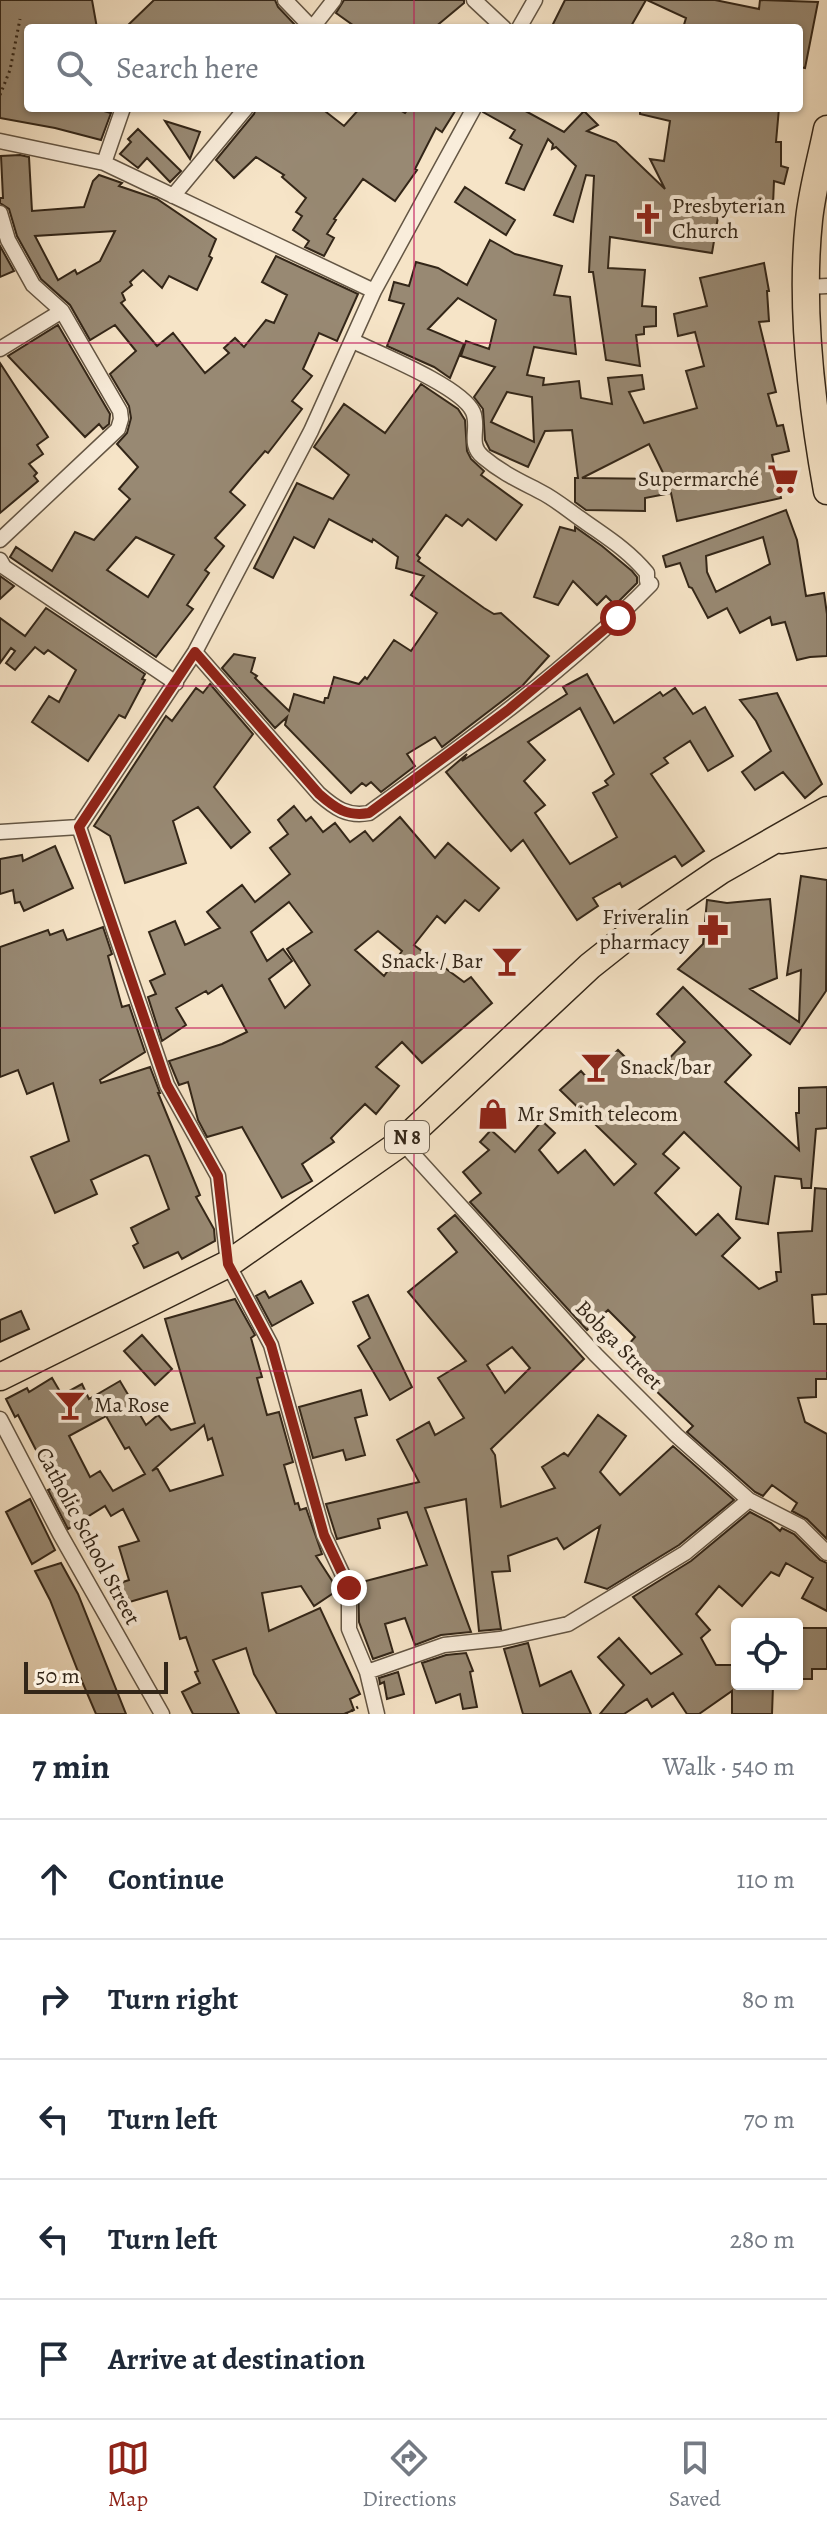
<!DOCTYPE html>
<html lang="en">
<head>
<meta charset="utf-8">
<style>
  body { margin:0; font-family:Alegreya,serif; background:#f2f2f3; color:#1f2937 }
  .controls { position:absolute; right:24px; bottom:24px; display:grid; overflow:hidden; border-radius:8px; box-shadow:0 2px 6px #0004 }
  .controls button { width:72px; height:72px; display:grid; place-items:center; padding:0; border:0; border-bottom:2px solid #e0e1e3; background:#fff; color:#1f2937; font:40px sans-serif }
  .scale { position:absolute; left:24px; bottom:20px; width:144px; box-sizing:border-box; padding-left:8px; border:4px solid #332618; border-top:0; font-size:22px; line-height:28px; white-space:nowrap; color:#332618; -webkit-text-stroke:6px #f9eddb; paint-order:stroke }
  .stop { position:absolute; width:24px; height:24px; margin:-18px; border:6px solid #8f2418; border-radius:50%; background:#fff }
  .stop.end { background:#8f2418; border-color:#fff; box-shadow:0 2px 8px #0008 }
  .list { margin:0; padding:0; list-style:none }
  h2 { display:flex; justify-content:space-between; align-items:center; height:104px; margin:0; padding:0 32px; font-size:34px }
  h2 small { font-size:26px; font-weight:400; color:#747a83 }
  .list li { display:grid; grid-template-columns:52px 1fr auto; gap:24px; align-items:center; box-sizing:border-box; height:120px; padding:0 32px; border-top:2px solid #e0e1e3 }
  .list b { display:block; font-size:30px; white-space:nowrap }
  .list em { font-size:26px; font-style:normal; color:#747a83 }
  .icon { flex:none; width:44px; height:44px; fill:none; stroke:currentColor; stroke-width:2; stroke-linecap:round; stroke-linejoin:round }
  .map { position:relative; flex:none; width:827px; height:1714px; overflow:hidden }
  .search { position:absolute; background:#fff; box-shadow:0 2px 6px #0004; left:24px; right:24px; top:24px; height:88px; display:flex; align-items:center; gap:20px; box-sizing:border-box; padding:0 28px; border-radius:8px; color:#747a83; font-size:30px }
  .sheet { height:704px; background:#fff }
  nav { display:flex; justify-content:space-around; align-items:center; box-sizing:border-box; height:112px; border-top:2px solid #e0e1e3; background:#fff; font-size:22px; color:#747a83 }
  nav a { display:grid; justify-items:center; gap:4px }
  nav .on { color:#8f2418 }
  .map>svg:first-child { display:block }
  .building { fill:#988973; stroke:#332618; stroke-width:2; fill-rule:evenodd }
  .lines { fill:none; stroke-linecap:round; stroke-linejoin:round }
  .street-casing { stroke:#645644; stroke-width:17 }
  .highway-casing { stroke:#332618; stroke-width:29 }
  .path { stroke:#332618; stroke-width:3; stroke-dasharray:2 4; stroke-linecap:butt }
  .street { stroke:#f9eddb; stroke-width:14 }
  .highway { stroke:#f6e4c7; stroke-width:26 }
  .route { stroke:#8f2418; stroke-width:10 }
  .grid { fill:none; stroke:#c2185b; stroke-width:2; stroke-opacity:0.55 }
  .labels { text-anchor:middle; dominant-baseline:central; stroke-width:8; stroke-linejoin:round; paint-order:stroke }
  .shield { fill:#f9eddb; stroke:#6e6252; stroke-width:2 }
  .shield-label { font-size:20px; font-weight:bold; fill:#332618 }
  .poi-label { font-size:22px; fill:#332618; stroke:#f9eddb; text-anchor:start }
  .street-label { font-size:22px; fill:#332618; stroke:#f9eddb }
</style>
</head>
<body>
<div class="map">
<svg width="827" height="1714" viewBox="0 0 827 1714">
  <rect width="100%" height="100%" fill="#f6e4c7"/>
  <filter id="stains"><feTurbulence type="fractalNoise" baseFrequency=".0025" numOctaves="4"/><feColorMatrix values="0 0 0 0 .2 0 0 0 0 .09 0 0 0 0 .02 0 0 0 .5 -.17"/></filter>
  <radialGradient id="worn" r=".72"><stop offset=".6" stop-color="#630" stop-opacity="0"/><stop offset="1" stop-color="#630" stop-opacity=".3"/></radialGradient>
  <path class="building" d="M0,0H92L97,28H28V108H93L111,113L101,140L55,128L0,118Z
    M154,0H275L278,7L298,28H125Z
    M344,0H464V3L434,28H357L336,13Z
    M565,0H646L630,28H551Z
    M647,0H715L759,9L760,0L818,2L805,68L799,67V28H683L686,18Z
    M256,108H321L344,126L360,108H396L405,113L409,108H457L442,132L436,128L415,169L417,170L395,201L363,179L334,219L336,220L327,234L334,238L324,256L305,247L309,241L293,230L302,216L296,212L306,198L282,177L284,175L256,157L234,178L216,160L254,114Z
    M484,108H520L564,132L584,111L598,125L587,131L616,142L665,189L650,159L664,161L670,121L640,114V108H779L776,142H781V166L788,168L784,184L774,181L773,205H720L712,253L610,237L608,268L645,270L642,306L656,307V326L644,327V334L636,335L640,366L606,360L593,272H589L594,176L586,175L573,222L554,215L576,166L556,147L552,149L553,144L548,139L524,190L506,183L522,145L510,138L515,130L483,112Z
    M165,121L200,132L190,159Z
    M138,129L181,171L170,182L147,158L138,168L120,154L131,142L128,139Z
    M20,155L29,157L32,211L84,207L93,181L99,175L122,183L119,186L157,199L216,239L209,256L212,258L197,290L169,276L162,288L143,270L130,282L132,285L122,293L125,300L121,303L157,346L173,333L205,373L229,353L224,348L235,338L244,347L266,320L274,323L287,295L262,282L276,256L358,294L337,341L319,333L303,369L312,376L292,401L302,409L268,453L265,451L230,492L245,505L215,538L224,546L205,570L209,573L187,605L193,609L156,657L10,557L16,547L52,571L75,532L94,540L130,499L119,489L138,467L117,444L127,433L131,418L129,406L110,374L136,351L115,325L90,340L70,305L41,279L17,236L9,209L0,203V198H3L1,156ZM115,231L100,261L77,274L75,270L58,280L35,236ZM136,537L174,555L148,597L107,570Z
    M465,187L515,220L506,235L455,202Z
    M490,240L515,254L562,266L554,295L570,297L576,354L534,347L527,375L544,378L543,385L579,381L581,398L612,404L608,378L642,375L644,389L629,392L644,423L697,408L686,371L704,366L695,332L678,336L674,314L707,306L700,278L764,263L769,291H767L769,321L759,322L776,392L768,394L777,426L783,425L789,451L772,455L781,498L677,521L671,493L645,498V511L586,510L575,502V478H578L572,430L545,431L528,467L490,450L485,440L483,409L474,397L495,367L461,356L466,341L489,349L496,320L458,298L428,329L464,344L450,378L434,367L387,346L404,304L389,300L394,282L409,286L416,262L438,268L467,285ZM507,392L532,397L534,442L491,422ZM649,444L666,479L582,478Z
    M0,246L14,271L0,277Z
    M58,325L110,414L109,424L103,429L99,424L85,437L8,356Z
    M0,363L48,437L37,445L43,454L29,464L37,473L34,476L38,481L0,513Z
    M421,384L458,409L465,420L467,451L471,459L484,471L481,475L522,505L496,540L468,519L462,526L446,515L417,555L420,558L418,561L484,608L494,614L501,613L549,656L523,685L442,747L435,737L407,754L415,766L381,792L371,782L366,786L362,783L351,793L285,725L287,717L275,728L222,668L234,654L255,658L251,672L257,676L255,678L289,711L294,694L324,703L325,698H328L334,677L359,684L365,677L367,679L394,640L411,651L437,613L411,595L424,576L396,568L398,557L373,539L372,542L329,519L314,548L294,537L273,578L254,568L297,483L333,499L349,475L314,447L344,404L385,433Z
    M786,510L797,540L806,596L824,593L827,614V656L810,657L797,660L785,622L772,625L770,617L740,633L727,608L708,618L692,588L689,587L680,563L666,567L663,556ZM763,537L770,564L716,592L707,572L706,556Z
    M560,527L575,531V527L602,546L632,571L637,577V583L615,605L606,596L597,605L573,581L558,605L534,597Z
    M0,576L14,586L0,599Z
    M46,608L145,674L142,679L145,680L125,718L119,715L88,761L32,722L49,696L59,702L76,670L48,650L44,654L35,647L15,670L6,663L15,651L11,648L0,663V618L25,636Z
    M587,674L614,723L660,692L663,696L675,688L693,714L705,707L733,756L708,771L690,741L664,758L668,763L651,774L704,851L682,866L675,856L622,887L620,883L593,898L598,906L577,920L523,840L511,851L446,772L467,754L462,761L567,694L563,687ZM580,708L614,774L605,781L608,785L593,793L617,837L570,864L535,813L545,805L524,781L545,760L528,742Z
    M210,684L253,734L214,787L250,832L231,848L198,807L173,821L186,863L125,883L110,836L94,826L166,716L172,721L196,688L203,693Z
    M777,693L822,784L805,798L783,772L755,790L742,772L771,751L756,721L740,700Z
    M294,806L306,821L311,817L323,832L335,823L350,842L365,831L373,841L400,817L435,858L448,843L499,888L479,911L465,900L445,923L437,916L414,945L464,982L471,977L492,1003L422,1063L402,1042L376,1067L399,1086L376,1114L365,1104L331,1138L334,1142L302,1164L312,1181L282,1198L242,1127L207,1137L198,1120L188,1082L179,1085L169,1061L222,1044L247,1032L222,985L208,994L206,991L176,1008L186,1025L162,1041L148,997L156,994L150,981L165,974L149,932L175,921L185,945L220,928L207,912L242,885L255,902L290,874L270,848L288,834L278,820ZM289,902L312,932L287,949L310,985L285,1008L269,979L292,961L283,949L267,961L251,932ZM378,931L402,951L384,976L355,950Z
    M55,846L73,888L24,911L20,902L15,903L13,890L0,894V859L22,855L23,861Z
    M801,876L827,880L826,991L790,1044L678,969L703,944L707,900L727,903L770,899L777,978L750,989L799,1022L801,970L787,975Z
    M103,927L112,954L108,956L122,1007L129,1005L145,1052L100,1080L101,1083L150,1067L160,1093H158L200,1195L196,1197L214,1229L215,1241L182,1259L178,1252L144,1268L133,1246L138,1243L131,1228L169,1209L149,1156L145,1155L91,1180L97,1194L55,1213L31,1157L69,1141L53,1083L27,1094L18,1070L0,1077V947L48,930L50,935L63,930L67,940Z
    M683,987L751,1055L725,1082L799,1150L796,1113H799V1088L827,1087V1128L816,1129L811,1188H802L801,1179L775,1176L768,1224L736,1219L741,1187L684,1132L663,1154L679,1168L655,1193L696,1235L718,1214L740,1238L722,1256L759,1289L777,1281L776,1272H781L778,1233L812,1231L815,1188L827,1189V1294L812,1295L814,1324H827V1379H816V1397L798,1398L805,1422L827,1434V1539L807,1519L792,1511L797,1503L772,1485L763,1496L755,1492L687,1432L693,1426L633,1369L638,1364L623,1351L635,1337L608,1310L587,1330L470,1202L481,1193L463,1172L489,1150L480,1142L491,1130L515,1152L542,1121L555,1133L539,1150L558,1173L585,1150L614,1185L636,1164L560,1090L581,1071L588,1079L618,1050L645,1077H649L659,1066L660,1068L685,1042L657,1014Z
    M455,1215L584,1359L491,1449L495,1455L501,1507L555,1488L542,1467L564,1453L568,1456L598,1415L626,1436L600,1472L620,1495L673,1446L734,1500L679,1545L607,1589L585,1582L600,1526L564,1549L557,1538L508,1556L510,1571L492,1572L501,1629L479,1631L466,1499L425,1508L471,1632L441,1635L415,1645L405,1618L385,1624L393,1652L373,1659L359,1622L358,1583L427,1565L407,1512L378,1519L380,1528L337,1539L326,1504L419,1482L397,1440L429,1422L435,1435L464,1418L438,1378L466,1361L408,1292L457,1252L438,1229ZM512,1347L530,1368L505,1393L487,1365Z
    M301,1281L313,1303L272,1326L256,1296L265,1291L269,1298Z
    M368,1295L412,1387L390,1400L358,1346L370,1338L353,1302Z
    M235,1299L255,1335L251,1338L262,1377L257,1378L267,1415L279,1412L293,1462L284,1465L295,1504L298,1503L300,1510L306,1508L322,1554L316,1556L338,1590L314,1606L301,1586L262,1593L269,1631L320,1608L360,1694L350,1699L354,1710L344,1714H277L254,1674L246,1648L213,1660L239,1714H193L182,1692L200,1683L195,1672L198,1671L186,1637L180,1639L167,1591L126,1603L120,1583L129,1580L119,1547L139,1541L123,1509L111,1516L105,1506L68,1529L48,1490L55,1487L18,1415L15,1417L6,1399L27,1388L29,1392L52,1378L62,1395L82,1384L89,1399L120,1381L146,1425L158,1415L171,1430L195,1423L165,1319ZM106,1416L125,1449L129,1447L145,1474L113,1491L100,1471L90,1477L69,1436ZM204,1425L208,1440L212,1438L223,1475L170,1491L157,1468L152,1471Z
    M21,1311L29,1329L0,1342V1320Z
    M142,1335L172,1369L155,1385L124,1351Z
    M361,1390L367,1415L355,1418L365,1455L346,1460L343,1450L313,1458L299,1407Z
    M30,1499L55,1550L32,1564L6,1512Z
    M750,1512L771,1523L780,1531L782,1528L794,1534L820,1560L827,1563V1611L802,1598L813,1578L786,1563L779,1576L771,1572L742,1606L719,1586L696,1614L710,1630L701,1638L716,1665H737V1685L773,1686L772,1714H732V1691L699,1714H687L673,1693L652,1707L647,1699L624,1714H600L624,1685L598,1657L619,1638L651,1674L682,1654L633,1597L691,1561Z
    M61,1563L78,1594L126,1714H96L81,1679L50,1600L35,1571Z
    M797,1628H827V1669H812V1679H797Z
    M528,1643L540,1686L571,1671L591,1714H523L504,1649Z
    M466,1653L473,1671L470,1672L477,1707L463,1709L460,1694L436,1703L422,1663L446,1655Z
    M398,1672L404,1694L387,1699L384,1682L380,1684L379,1678Z"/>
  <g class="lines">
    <defs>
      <path id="street" d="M285,0L312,28
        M474,0L504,28
        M313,27L334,0
        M519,28L535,0
        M123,108L104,163L374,291
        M0,141L104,163
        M173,196L246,108
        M0,213L8,240L33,285L62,311L120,411L121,419L118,429L0,540
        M807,287L827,286
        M0,349L62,311
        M0,560L4,567L176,683
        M195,652L319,794C335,808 347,817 369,813C467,742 566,671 651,584L647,581V573C627,549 606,537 581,519C568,510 555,499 541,492C520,481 502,473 483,457C467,444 480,428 473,412C462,387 380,354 353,341
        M79,827L167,1085L218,1176L228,1264L271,1345L324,1535L349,1588V1629L367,1672L377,1714
        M0,832L79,827L195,652L311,431L374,291L474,108
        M402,1142L596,1355L676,1435L749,1500L800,1526L827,1553
        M0,1419L60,1534L162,1714
        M367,1672L444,1645L500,1639L568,1624L685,1553L749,1500"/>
      <path id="highway" d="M827,129C821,159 812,190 809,220C800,305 812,408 827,491
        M781,840L827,834
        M0,1377L228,1264L402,1142L590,966L648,920L720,871L827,810"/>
    </defs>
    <use href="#street" class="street-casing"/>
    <use href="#highway" class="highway-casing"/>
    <path class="path" d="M0,95L10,70L20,19
      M346,1714L358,1707"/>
    <use href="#street" class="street"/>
    <use href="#highway" class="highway"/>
  </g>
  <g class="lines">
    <path class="route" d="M349,1588L324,1535L271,1345L228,1264L218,1176L167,1085L79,827L195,652L319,794C335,808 347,817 369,813L508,710L618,618"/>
  </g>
  <path class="grid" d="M414,0V28M414,108V1714M0,343H827M0,686H827M0,1028H827M0,1371H827"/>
  <defs>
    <symbol id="church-bare" viewBox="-9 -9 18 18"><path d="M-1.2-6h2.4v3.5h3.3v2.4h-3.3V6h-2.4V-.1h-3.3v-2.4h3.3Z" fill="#8f2418" stroke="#f9eddb" stroke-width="2.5" paint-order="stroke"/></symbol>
    <symbol id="supermarket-bare" viewBox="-9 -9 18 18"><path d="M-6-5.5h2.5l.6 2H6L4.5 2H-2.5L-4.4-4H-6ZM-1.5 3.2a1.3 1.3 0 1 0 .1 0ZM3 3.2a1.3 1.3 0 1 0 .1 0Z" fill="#8f2418" stroke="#f9eddb" stroke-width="2.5" paint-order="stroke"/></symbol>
    <symbol id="pharmacy-bare" viewBox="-9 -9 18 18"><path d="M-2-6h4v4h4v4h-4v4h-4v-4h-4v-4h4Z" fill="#8f2418" stroke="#f9eddb" stroke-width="2.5" paint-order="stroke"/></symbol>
    <symbol id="bar-bare" viewBox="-9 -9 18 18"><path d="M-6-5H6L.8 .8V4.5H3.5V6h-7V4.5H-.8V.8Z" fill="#8f2418" stroke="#f9eddb" stroke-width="2.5" paint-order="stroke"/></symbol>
    <symbol id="shop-bare" viewBox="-9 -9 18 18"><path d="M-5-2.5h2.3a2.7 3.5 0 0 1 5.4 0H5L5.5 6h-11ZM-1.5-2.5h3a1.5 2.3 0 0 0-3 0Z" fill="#8f2418" stroke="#f9eddb" stroke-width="2.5" paint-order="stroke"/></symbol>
  </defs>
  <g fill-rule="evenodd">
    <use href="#church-bare" x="626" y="197" width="44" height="44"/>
    <use href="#supermarket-bare" x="761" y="457" width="44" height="44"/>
    <use href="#pharmacy-bare" x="691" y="908" width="44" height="44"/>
    <use href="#bar-bare" x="485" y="939" width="44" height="44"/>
    <use href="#bar-bare" x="574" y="1045" width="44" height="44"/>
    <use href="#shop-bare" x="471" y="1092" width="44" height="44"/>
    <use href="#bar-bare" x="48" y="1383" width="44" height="44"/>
  </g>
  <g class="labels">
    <rect class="shield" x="385" y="1121" width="44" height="32" rx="6"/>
    <g class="shield-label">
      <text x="407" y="1137">N 8</text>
    </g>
    <g class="poi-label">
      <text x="672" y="206">Presbyterian<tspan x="672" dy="25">Church</tspan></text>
      <text x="759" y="479" text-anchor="end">Supermarché</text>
      <text x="689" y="917" text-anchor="end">Friveralin<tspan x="689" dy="25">pharmacy</tspan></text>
      <text x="483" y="961" text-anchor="end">Snack / Bar</text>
      <text x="620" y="1067">Snack/bar</text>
      <text x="517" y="1114">Mr Smith telecom</text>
      <text x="94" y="1405">Ma Rose</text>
    </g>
    <g class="street-label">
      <text transform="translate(619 1345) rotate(46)">Bobga Street</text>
      <text transform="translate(88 1536) rotate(62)">Catholic School Street</text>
    </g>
  </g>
  <rect width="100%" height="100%" filter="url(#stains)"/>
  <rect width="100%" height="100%" fill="url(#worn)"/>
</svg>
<div class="controls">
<button><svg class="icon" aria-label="locate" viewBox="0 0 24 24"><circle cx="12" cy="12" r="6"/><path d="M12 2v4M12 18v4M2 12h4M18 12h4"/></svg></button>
</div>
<div class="scale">50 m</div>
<div class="stop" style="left:618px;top:618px"></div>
<div class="stop end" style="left:349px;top:1588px"></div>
<div class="search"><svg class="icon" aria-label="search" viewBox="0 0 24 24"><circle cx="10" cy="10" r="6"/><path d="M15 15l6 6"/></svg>Search here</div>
</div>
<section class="sheet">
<h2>7 min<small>Walk · 540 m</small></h2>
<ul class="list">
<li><svg class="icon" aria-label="ahead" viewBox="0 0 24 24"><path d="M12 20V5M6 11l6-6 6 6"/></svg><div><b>Continue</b></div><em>110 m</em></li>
<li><svg class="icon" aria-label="right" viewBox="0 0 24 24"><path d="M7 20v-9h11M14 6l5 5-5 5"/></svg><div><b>Turn right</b></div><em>80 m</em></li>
<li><svg class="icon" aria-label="left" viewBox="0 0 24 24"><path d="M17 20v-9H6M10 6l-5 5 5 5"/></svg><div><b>Turn left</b></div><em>70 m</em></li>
<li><svg class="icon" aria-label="left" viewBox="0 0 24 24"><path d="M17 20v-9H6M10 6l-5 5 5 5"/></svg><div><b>Turn left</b></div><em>280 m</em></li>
<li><svg class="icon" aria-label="arrive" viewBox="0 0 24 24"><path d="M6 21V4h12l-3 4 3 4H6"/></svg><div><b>Arrive at destination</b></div></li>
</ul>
</section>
<nav>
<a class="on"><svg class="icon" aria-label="map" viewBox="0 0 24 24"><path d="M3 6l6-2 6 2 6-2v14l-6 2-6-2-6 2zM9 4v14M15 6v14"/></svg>Map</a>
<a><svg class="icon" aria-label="directions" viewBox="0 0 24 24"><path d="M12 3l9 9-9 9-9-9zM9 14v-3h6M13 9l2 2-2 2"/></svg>Directions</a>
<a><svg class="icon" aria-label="saved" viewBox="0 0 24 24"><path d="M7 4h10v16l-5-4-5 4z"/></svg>Saved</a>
</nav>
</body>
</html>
